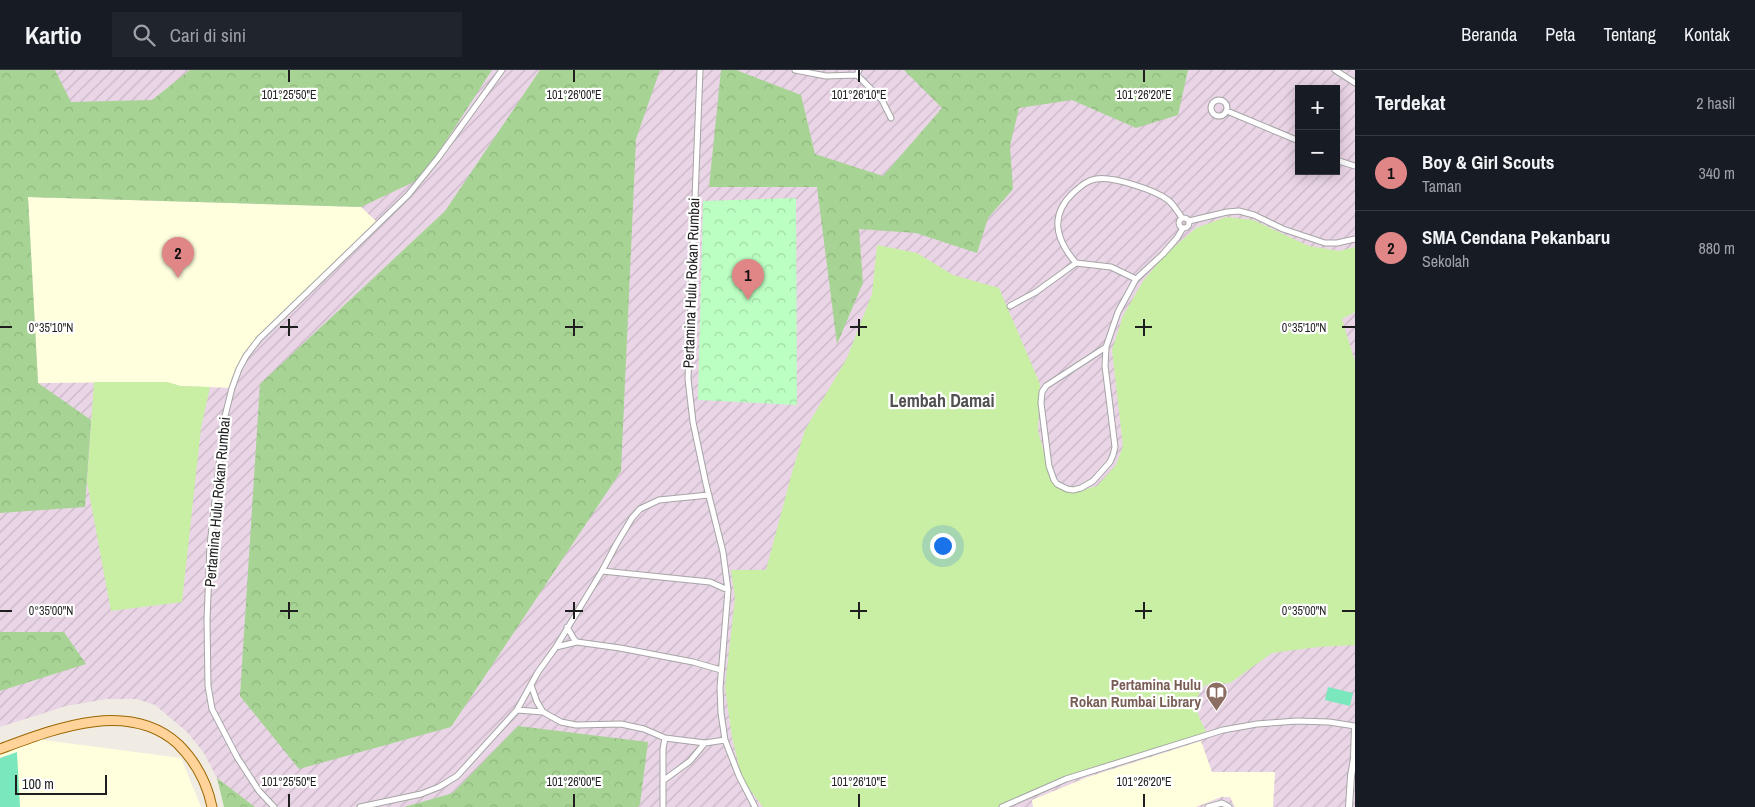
<!DOCTYPE html>
<html lang="id">
<head>
<meta charset="utf-8">
<style>
  body { margin:0; font-family:"Archivo Narrow",sans-serif; background:#20242c; color:#f1f3f6 }
  .controls { position:absolute; right:15px; top:15px; display:grid; overflow:hidden; border-radius:0px; box-shadow:0 2px 12px #0003 }
  .controls button { width:45px; height:45px; display:grid; place-items:center; padding:0; border:0; border-bottom:1px solid #363941; background:#171b24; color:#f1f3f6; font:25px sans-serif }
  .scale { position:absolute; left:15px; bottom:12px; width:92px; box-sizing:border-box; padding-left:5px; border:2px solid #1e1e1e; border-top:0; font-size:14px; line-height:18px; white-space:nowrap; color:#1e1e1e; -webkit-text-stroke:4px #fff; paint-order:stroke }
  .you { position:absolute; left:942px; top:475px; width:18px; height:18px; margin:-12px; border:4px solid #fff; border-radius:50%; background:#1a73e8; box-shadow:0 0 0 8px #1a73e833 }
  .badge { display:grid; place-items:center; width:32px; height:32px; border-radius:50%; background:#e18687; color:#111; font-size:16px; font-weight:700 }
  .pin { position:absolute; translate:-50% -41px; filter:drop-shadow(0 1px 2px #0008) }
  .pin::after { content:''; position:absolute; top:26px; width:18px; height:15px; background:inherit; clip-path:polygon(0 0,100% 0,50% 100%) }
  .list { margin:0; padding:0; list-style:none }
  h2 { display:flex; justify-content:space-between; align-items:center; height:65px; margin:0; padding:0 20px; font-size:21px }
  h2 small { font-size:16px; font-weight:400; color:#9ea1a6 }
  .list li { display:grid; grid-template-columns:32px 1fr auto; gap:15px; align-items:center; box-sizing:border-box; height:75px; padding:0 20px; border-top:1px solid #363941 }
  .list b { display:block; font-size:19px; white-space:nowrap }
  .list p { margin:0; font-size:16px; white-space:nowrap; color:#9ea1a6 }
  .list em { font-size:16px; font-style:normal; color:#9ea1a6 }
  .icon { flex:none; width:28px; height:28px; fill:none; stroke:currentColor; stroke-width:2; stroke-linecap:round; stroke-linejoin:round }
  .map { position:relative; flex:none; width:1355px; height:737px; overflow:hidden }
  header { display:flex; align-items:center; gap:30px; box-sizing:border-box; height:70px; padding:0 25px; background:#171b24; border-bottom:1px solid #363941 }
  header strong { font-size:24px }
  nav { display:flex; gap:28px; margin-inline-start:auto; font-size:18px }
  .search { width:350px; height:45px; background:#20242c; display:flex; align-items:center; gap:12px; box-sizing:border-box; padding:0 18px; border-radius:0px; color:#9ea1a6; font-size:19px }
  main { display:flex }
  aside { flex:1; background:#171b24 }
  .map>svg:first-child { display:block }
  .industrial { fill:url(#industrial-furrows); fill-rule:evenodd }
  .education { fill:#ffffde }
  .grass { fill:#c9efa4 }
  .forest { fill:url(#forest-crowns) }
  .park { fill:url(#park-crowns) }
  .pitch { fill:#7ae7bd }
  .lines { fill:none; stroke-linecap:round; stroke-linejoin:round }
  .minor-casing { stroke:#a5a5a5; stroke-width:7 }
  .tertiary-casing { stroke:#a5a5a5; stroke-width:8 }
  .primary-casing { stroke:#960; stroke-width:11 }
  .minor { stroke:#fff; stroke-width:5 }
  .tertiary { stroke:#fff; stroke-width:6 }
  .primary { stroke:#ffd39a; stroke-width:9 }
  .ticks { fill:none; stroke:#1e1e1e; stroke-width:2 }
  .labels { text-anchor:middle; dominant-baseline:central; stroke-width:4.5; stroke-linejoin:round; paint-order:stroke }
  .street-label { font-size:15px; fill:#1e1e1e; stroke:#fff }
  .education-label { font-size:15px; font-weight:bold; fill:#785e54; stroke:#fff; text-anchor:end }
  .quarter-label { font-size:18px; font-weight:bold; fill:#515151; stroke:#fff }
  .ticks-label { font-size:12px; text-anchor:middle; fill:#1e1e1e; stroke:#fff; stroke-width:4.5; stroke-linejoin:round; paint-order:stroke }
</style>
</head>
<body>
<header>
<strong>Kartio</strong>
<div class="search"><svg class="icon" aria-label="search" viewBox="0 0 24 24"><circle cx="10" cy="10" r="6"/><path d="M15 15l6 6"/></svg>Cari di sini</div>
<nav><a>Beranda</a><a>Peta</a><a>Tentang</a><a>Kontak</a></nav>
</header>
<main>
<div class="map">
<svg width="1355" height="737" viewBox="0 0 1355 737">
  <defs>
    <pattern id="industrial-furrows" width="10" height="10" patternUnits="userSpaceOnUse" patternTransform="scale(1.25)"><rect width="10" height="10" fill="#ead5e6"/><path d="M-1 1l2-2M0 10L10 0M9 11l2-2" fill="none" stroke="#c8b6c5"/></pattern>
    <pattern id="forest-crowns" width="20" height="18" patternUnits="userSpaceOnUse" patternTransform="scale(1.25)"><rect width="20" height="18" fill="#a7d494"/><path d="M2 6a3 3 0 1 1 6 0M12 15a3 3 0 1 1 6 0" fill="none" stroke="#8fb67f"/></pattern>
    <pattern id="park-crowns" width="20" height="18" patternUnits="userSpaceOnUse" patternTransform="scale(1.25)"><rect width="20" height="18" fill="#bcffc2"/><path d="M2 6a3 3 0 1 1 6 0M12 15a3 3 0 1 1 6 0" fill="none" stroke="#a1daa6"/></pattern>
  </defs>
  <rect width="100%" height="100%" fill="#f0ece3"/>
  <path class="industrial" d="M0,0H1355V737H225L217,708L204,683L187,662L155,635L136,629H107L66,636L0,657ZM1299,19H1336V101H1299Z"/>
  <path class="education" d="M28,127L361,137L379,154L299,230L246,286L232,318L180,316L167,312L38,313Z
    M28,668L181,688L201,737H0V680Z
    M1201,671L1212,702H1275L1273,737H1235L1230,727H1221L1196,737H1033L1032,730L1088,707Z"/>
  <path class="grass" d="M1226,147L1253,150L1309,176L1339,181L1355,177V242L1342,249L1355,292V575L1318,577L1272,583L1230,613L1205,615C1189,635 1198,643 1207,664L1174,672L999,737H763L742,709L732,667L725,617L735,528L731,500H766L793,399L805,360L847,288L872,224L877,175L917,183L953,205L999,218L1040,314L1038,361L1052,411L1073,423L1097,416L1116,395L1123,376L1112,280L1123,246L1143,211L1165,185L1196,158Z
    M94,312H167L180,316L210,317L201,358L182,532L111,541L87,412Z"/>
  <path class="forest" d="M0,0H55L71,32L152,30L190,0H492L422,108L361,137L28,127L38,313L91,350L85,437L0,443Z
    M540,0H660L636,69L621,401L451,657L299,699L240,626L260,314L445,141Z
    M721,0H736L801,25L815,84L883,106L942,38L904,0H1188L1178,45L1136,58L1072,30L1019,38L1010,76L1013,119L988,148L977,183L916,163L859,159L863,213L837,274L817,117H709Z
    M0,562H64L86,594L0,621Z
    M518,656L648,672L640,734L638,737H404L453,723Z
    M217,708L255,737H224Z"/>
  <path class="park" d="M796,128L797,335L698,330L703,131Z"/>
  <path class="pitch" d="M1328,617L1353,623L1350,636L1325,630Z
    M17,682L20,737H0V688Z"/>
  <g class="lines">
    <defs>
      <path id="minor" d="M700,0L688,309L693,352L706,414L723,482L728,520L720,618L721,643L725,670L739,706L755,737
        M795,0L826,6L857,5L859,0
        M1335,0L1355,13
        M857,5L882,30L891,48
        M1211 38a8 8 0 1 1 16 0a8 8 0 1 1-16 0Z
        M1227,41L1299,71
        M1336,90L1355,96
        M1179 153a5 5 0 1 1 10 0a5 5 0 1 1-10 0Z
        M1189,151L1227,142L1239,141L1254,145L1283,159L1325,173H1337L1355,169
        M1136,209L1111,197L1076,193C1056,170 1049,146 1073,123C1080,117 1087,110 1096,109C1112,106 1155,120 1168,130C1174,135 1178,142 1182,148
        M1010,236L1036,222L1076,193
        M1106,277L1046,316L1042,322L1041,333L1049,396L1054,410L1057,414L1067,419L1073,420L1081,418L1093,411L1110,392L1113,385L1115,377L1105,296L1106,277L1118,242L1136,209L1163,184L1177,168L1183,158
        M602,501L710,512L728,520
        M567,557L574,569L577,572
        M556,577L577,572L620,578L693,592L721,600
        M531,615L537,632L543,642
        M517,640L543,642L561,652L576,655L621,654L644,659L665,668L705,673L725,670
        M664,710L690,691L705,673
        M274,737L259,721L237,687L212,639L208,616L207,550L210,475L224,350L232,318L239,299L246,286L259,269L408,125L438,88L502,0
        M360,737L421,724L439,717L457,706L517,640L538,602L556,577L602,501L617,473L632,448L640,439L659,430L709,425
        M663,737V679L665,668
        M1002,737L1066,709L1223,660L1257,654L1297,651L1329,652L1355,656
        M1208,737L1222,733L1229,737"/>
      <path id="tertiary" d="M1354,686L1355,658
        M1349,737L1351,706L1355,683"/>
      <path id="primary" d="M0,679C54,659 128,629 178,674C196,692 207,712 212,737"/>
    </defs>
    <use href="#minor" class="minor-casing"/>
    <use href="#tertiary" class="tertiary-casing"/>
    <use href="#primary" class="primary-casing"/>
    <use href="#minor" class="minor"/>
    <use href="#tertiary" class="tertiary"/>
    <use href="#primary" class="primary"/>
  </g>
  <path class="ticks" d="M289,0V12M574,0V12M859,0V12M1144,0V12M289,249V266M574,249V266M859,249V266M1144,249V266M0,257H12M280,257H298M565,257H583M850,257H867M1135,257H1152M1342,257H1355M289,532V549M574,532V549M859,532V549M1144,532V549M0,541H12M280,541H298M565,541H583M850,541H867M1135,541H1152M1342,541H1355M289,724V737M574,724V737M859,724V737M1144,724V737"/>
  <defs>
    <symbol id="library-pin" viewBox="-11 -11 22 30"><path d="M0 17L-7.5 6A9.5 9.5 0 1 1 7.5 6Z" fill="#8d6e63" stroke="#fff"/><path d="M-6-4Q-3-5.5-.7-3.5V5Q-3 3-6 4ZM6-4Q3-5.5 .7-3.5V5Q3 3 6 4Z" fill="#fff"/></symbol>
  </defs>
  <g fill-rule="evenodd">
    <use href="#library-pin" x="1204" y="610" width="25" height="34"/>
  </g>
  <g class="labels">
    <g class="street-label">
      <text transform="translate(691 213) rotate(-88)">Pertamina Hulu Rokan Rumbai</text>
      <text transform="translate(217 432) rotate(-85)">Pertamina Hulu Rokan Rumbai</text>
    </g>
    <g class="education-label">
      <text x="1201" y="614">Pertamina Hulu<tspan x="1201" dy="17">Rokan Rumbai Library</tspan></text>
    </g>
    <g class="quarter-label">
      <text x="942" y="330">Lembah Damai</text>
    </g>
  </g>
  <g class="ticks-label">
    <text x="289" y="29">101°25'50"E</text>
    <text x="574" y="29">101°26'00"E</text>
    <text x="859" y="29">101°26'10"E</text>
    <text x="1144" y="29">101°26'20"E</text>
    <text x="51" y="262">0°35'10"N</text>
    <text x="1304" y="262">0°35'10"N</text>
    <text x="51" y="545">0°35'00"N</text>
    <text x="1304" y="545">0°35'00"N</text>
    <text x="289" y="716">101°25'50"E</text>
    <text x="574" y="716">101°26'00"E</text>
    <text x="859" y="716">101°26'10"E</text>
    <text x="1144" y="716">101°26'20"E</text>
  </g>
</svg>
<div class="controls">
<button>+</button>
<button>−</button>
</div>
<div class="scale">100 m</div>
<div class="you"></div>
<div class="pin badge" style="left:748px;top:230px">1</div>
<div class="pin badge" style="left:178px;top:208px">2</div>
</div>
<aside>
<h2>Terdekat<small>2 hasil</small></h2>
<ul class="list">
<li><span class="badge">1</span><div><b>Boy &amp; Girl Scouts</b><p>Taman</p></div><em>340 m</em></li>
<li><span class="badge">2</span><div><b>SMA Cendana Pekanbaru</b><p>Sekolah</p></div><em>880 m</em></li>
</ul>
</aside>
</main>
</body>
</html>
